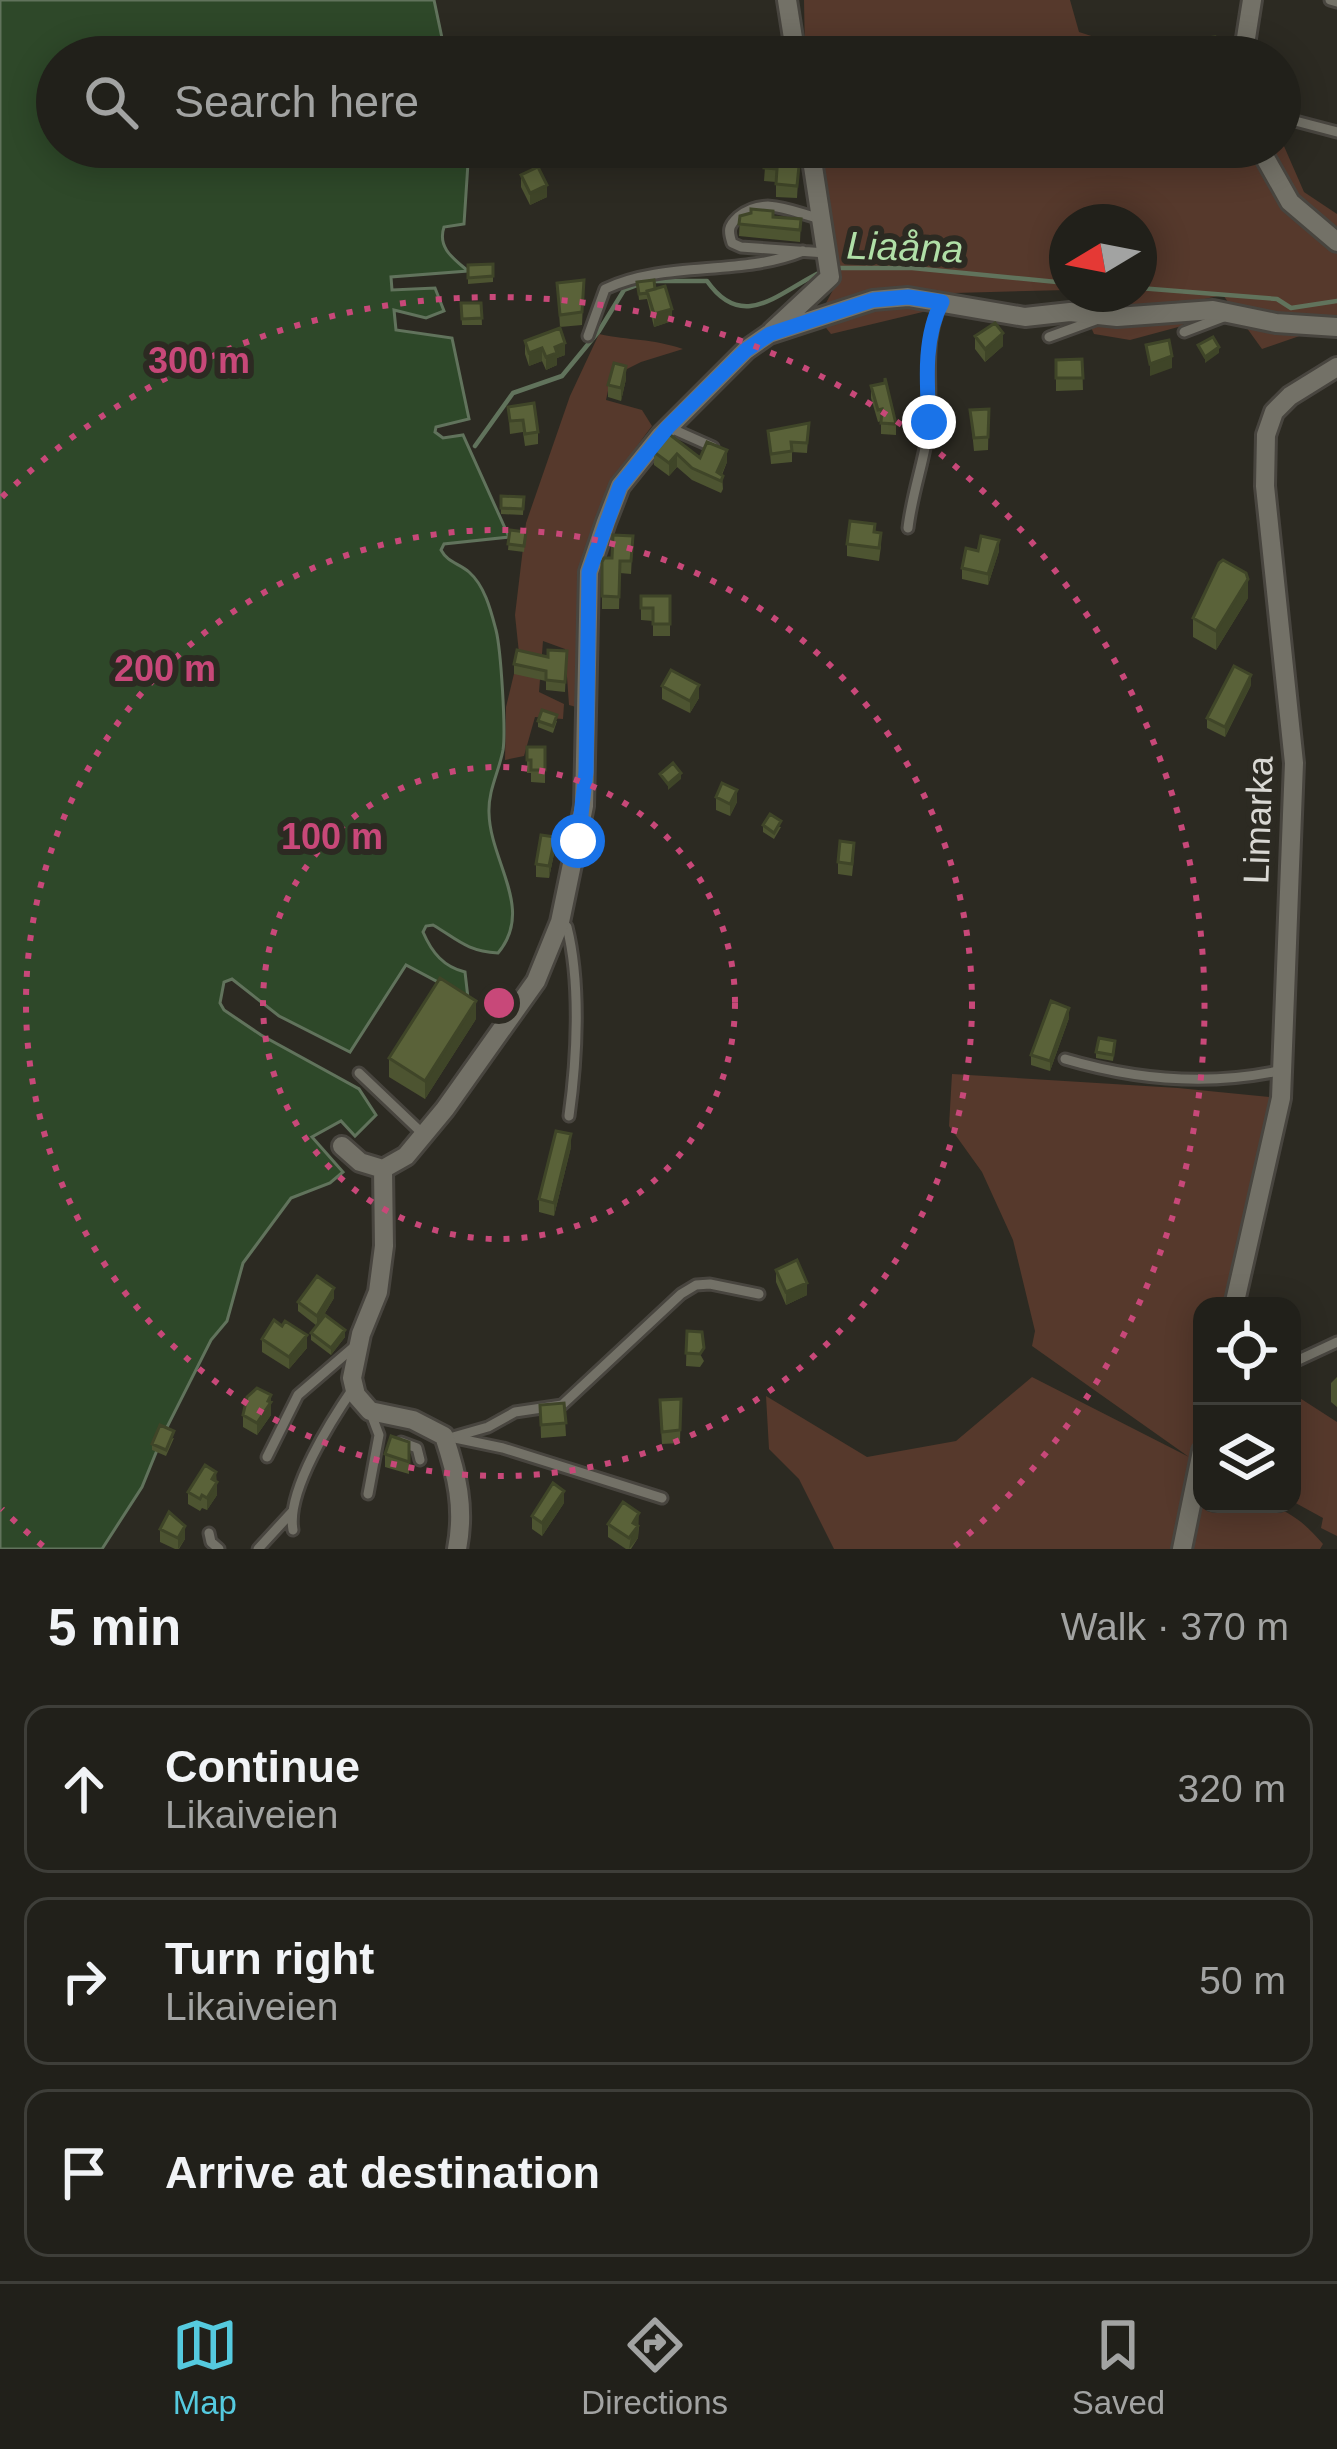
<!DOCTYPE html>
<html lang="en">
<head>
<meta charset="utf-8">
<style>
  body { margin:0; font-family:Arial,sans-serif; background:#2d2d27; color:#f1f3f6 }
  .controls { position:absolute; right:36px; bottom:36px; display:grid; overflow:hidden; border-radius:24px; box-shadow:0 6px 30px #0003 }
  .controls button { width:108px; height:108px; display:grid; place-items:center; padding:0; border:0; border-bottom:3px solid #3e3e39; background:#21201a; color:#f1f3f6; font:60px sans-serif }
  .compass { position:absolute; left:1049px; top:204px; width:108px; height:108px; border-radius:50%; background:#21201a; box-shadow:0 6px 30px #0003; rotate:260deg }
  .stop { position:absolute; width:36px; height:36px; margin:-27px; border:9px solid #1a73e8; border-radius:50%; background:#fff }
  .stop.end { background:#1a73e8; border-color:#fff; box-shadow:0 3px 12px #0008 }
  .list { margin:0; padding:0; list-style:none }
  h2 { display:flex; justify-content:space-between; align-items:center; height:156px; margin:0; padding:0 48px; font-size:51px }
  h2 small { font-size:39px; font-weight:400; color:#a2a3a2 }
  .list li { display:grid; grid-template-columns:78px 1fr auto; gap:36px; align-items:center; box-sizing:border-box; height:168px; margin:0 24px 24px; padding:0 24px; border:3px solid #3e3e39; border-radius:24px }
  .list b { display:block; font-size:45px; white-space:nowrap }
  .list p { margin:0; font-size:39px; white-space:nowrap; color:#a2a3a2 }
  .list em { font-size:39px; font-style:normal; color:#a2a3a2 }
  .icon { flex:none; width:66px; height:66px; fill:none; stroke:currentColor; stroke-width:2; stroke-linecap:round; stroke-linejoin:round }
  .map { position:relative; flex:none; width:1337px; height:1549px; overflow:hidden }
  .search { position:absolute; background:#21201a; box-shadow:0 6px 30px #0003; left:36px; right:36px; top:36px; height:132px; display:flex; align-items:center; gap:30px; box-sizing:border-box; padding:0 42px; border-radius:66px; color:#a2a3a2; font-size:45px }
  .sheet { height:732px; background:#21201a }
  nav { display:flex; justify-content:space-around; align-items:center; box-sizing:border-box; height:168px; border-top:3px solid #3e3e39; background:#21201a; font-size:33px; color:#a2a3a2 }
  nav a { display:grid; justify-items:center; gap:6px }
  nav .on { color:#55cadf }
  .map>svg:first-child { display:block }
  .green { fill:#56392c }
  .water { fill:#2e4829; stroke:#61735c; stroke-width:3 }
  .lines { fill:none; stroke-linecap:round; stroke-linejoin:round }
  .stream { stroke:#61735c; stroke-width:4.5 }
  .service-casing { stroke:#48453f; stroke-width:15 }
  .minor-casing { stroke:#48453f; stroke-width:24 }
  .service { stroke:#737167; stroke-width:9 }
  .minor { stroke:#737167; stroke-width:18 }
  .wall { fill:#4d5431 }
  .shaded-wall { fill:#3f4528 }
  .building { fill:#5a6239; stroke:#3f4528; stroke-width:3 }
  .route { stroke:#1a73e8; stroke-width:15 }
  .ring { fill:none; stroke:#c84879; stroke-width:6; stroke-dasharray:6 12 }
  .labels { text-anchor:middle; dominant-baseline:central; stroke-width:12; stroke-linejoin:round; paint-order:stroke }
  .street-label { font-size:36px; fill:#d9d8d3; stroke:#2c2a22 }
  .water-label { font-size:39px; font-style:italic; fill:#b0dfa7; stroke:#2c2a22 }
  .centre { fill:#c84879; stroke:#2c2a22; stroke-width:6 }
  .ring-label { font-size:36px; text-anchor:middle; font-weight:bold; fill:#c84879; stroke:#2c2a22; stroke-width:12; stroke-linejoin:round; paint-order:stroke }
</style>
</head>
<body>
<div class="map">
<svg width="1337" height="1549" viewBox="0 0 1337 1549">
  <rect width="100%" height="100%" fill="#2c2a22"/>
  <path class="green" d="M804,0H1070L1079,32L1156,57H805Z
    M1280,137L1304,192L1337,214V323L1262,349L1223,295L1200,300L1182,326L1130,340L1094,334L1076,294H1139V222H1067V290L954,293L931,310L831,334L818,318L834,288L835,266L817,147H1280Z
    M599,334C631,341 650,338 683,349L641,362L611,377L606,400L642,410L652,426C575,526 578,588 583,709L569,705L565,649L543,641L539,692L564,704L563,719L535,717L524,756L505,760L506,707L519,653L515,615L526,523L570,396Z
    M952,1074L1178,1088L1281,1098L1234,1306H1202V1451L1182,1549H834L799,1479L769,1449L766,1396L867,1457L956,1441L1032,1377L1189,1457L1032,1346L1035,1331L1013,1240L982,1172L949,1126Z
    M1292,1393L1337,1422V1536L1321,1528L1323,1518L1292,1501Z
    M1202,1495V1504C1260,1504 1282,1496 1323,1544L1320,1549H1191Z"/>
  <path class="water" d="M0,0H434L446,57H57V147H464L468,163L464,224L444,227C437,248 454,259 468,271L391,277L392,290L435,288L444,311L426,318L394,310L396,330L452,338L469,419L436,427L435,432L443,438L463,435L509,537L444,544L441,550C448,563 459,563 469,572C485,586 491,611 496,630C501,650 506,731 503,750C499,772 488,790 489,813C490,862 535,909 498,953C466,951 457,939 433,925L426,926L423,932C432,953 444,967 465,972L468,998L406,965L350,1052L279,1016L232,979L224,982L220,1003L224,1010L261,1035L359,1089L376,1115L355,1136L341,1121L312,1137L343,1172L330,1183L291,1198L243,1263L227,1321L211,1340L164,1433L142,1487L102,1549H0Z"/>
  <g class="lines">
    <path class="stream" d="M834,268H912L1067,283
      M651,281H707C744,334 781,290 823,271
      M1139,288L1277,299L1291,308L1337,301
      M475,446L513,393L562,376L599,331L624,290L640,284"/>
    <defs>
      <path id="service" d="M1330,0L1337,2
        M1280,117L1337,132
        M821,219C792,212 765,195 738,217C728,226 728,231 732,243L741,247L826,253
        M1184,332L1226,316
        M588,336L605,289C667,260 739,277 803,251
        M1049,337L1101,318
        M668,427L713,447
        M908,528C912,493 925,459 929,425C933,383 922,341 942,302
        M560,922L567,927C581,983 577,1059 569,1116
        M1065,1059C1136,1080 1211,1086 1283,1070
        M359,1073L423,1134
        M1292,1363L1337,1342
        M453,1437L488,1427L515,1412L562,1405L681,1294L696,1285L710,1284L759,1294
        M455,1438L503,1448L662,1498
        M401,1442L417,1448L420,1460
        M267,1457L298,1395L355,1346
        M368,1494L379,1435L370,1411
        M293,1530C286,1491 332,1419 354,1387
        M209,1533L211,1542L219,1549
        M258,1549L292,1512"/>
      <path id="minor" d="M787,0L796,57
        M1243,57L1252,0
        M1259,147L1290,202L1337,242
        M772,331L830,277L810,147
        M342,1146L360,1162L383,1169L406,1156L445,1109L536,981L560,922L584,806L589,572L606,522L620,486L661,435L746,350L769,334L873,300L908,297L1025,317L1070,312L1117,317L1213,310L1276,323L1337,327
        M383,1169L384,1246L378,1292L361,1334L352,1378L356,1395L370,1411L413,1420L444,1436C457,1475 465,1508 457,1549
        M1234,1306L1281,1098L1294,763L1265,486L1266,435L1274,412L1290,396L1337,367
        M1182,1549L1202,1451"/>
    </defs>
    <use href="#service" class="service-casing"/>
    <use href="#minor" class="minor-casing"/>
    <use href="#service" class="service"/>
    <use href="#minor" class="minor"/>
  </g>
  <path class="wall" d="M766,153L799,166L797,198L776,197V182L764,181Z
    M521,175L547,197L530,205L521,187Z
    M740,216L801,219L800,242L739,236Z
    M493,264V282L468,284V265Z
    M584,280L582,325L560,327L557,283Z
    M637,282L655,289L672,321L654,327L647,299L639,300Z
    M461,303H481L482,325H462Z
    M975,336L1003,346L985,362L975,349Z
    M525,341L565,355L557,358V365L546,370L542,361L529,366L525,354Z
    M1082,359L1083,390L1056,391V360Z
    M626,379L621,401L608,397V385Z
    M871,386L896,424V435L881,434V421L878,422L871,398Z
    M508,407L538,432V444L525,446L523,432L510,434Z
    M989,409L988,450L974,451L970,410Z
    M809,423L807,453L792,452V462L771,464L768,431Z
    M654,452L727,462L722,475L723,489L721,493L692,480L677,467L669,476L654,465Z
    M501,496L524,497L523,515L501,514Z
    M510,530L526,532L524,552L508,550Z
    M875,532L881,546L879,561L847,556V544Z
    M633,536L631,574L620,573L619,609H602V562L612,558Z
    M978,551H999L988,585L962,579V568Z
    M641,596H670V636H653V621L641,620Z
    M1248,598L1216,650L1193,637V618Z
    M567,651L565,692L546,690V681L514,674V664Z
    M1251,685L1225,737L1207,728V718Z
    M662,686L699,698L690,713L662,699Z
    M538,721H557L553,733L538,727Z
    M527,747H545V783L531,782V773H527Z
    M716,797L737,802L730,816L716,810Z
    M763,825L781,827L774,839L763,832Z
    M555,849L549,878L536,877V864Z
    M854,856L852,876L838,874V862Z
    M1069,1018L1050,1071L1031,1065V1055Z
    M476,1019L425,1099L389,1077V1058Z
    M1115,1047L1113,1061L1096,1058V1052Z
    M571,1147L554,1216L539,1212V1199Z
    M776,1270L807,1295L786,1305L776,1282Z
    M334,1298L319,1323L345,1337L331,1355L311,1340V1333L317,1326L298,1311V1302Z
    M282,1326L307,1348L289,1369L262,1352V1339Z
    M687,1331L704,1361L700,1367L686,1366Z
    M1337,1377V1407L1331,1402V1383Z
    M271,1395V1415L257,1435L243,1427V1415Z
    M681,1399L680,1443L662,1444L660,1413Z
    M564,1403L566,1436L541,1438L540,1405Z
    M174,1438L166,1456L152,1450V1444Z
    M409,1442V1474L385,1467V1454Z
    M216,1472L217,1495L207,1510L202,1508L200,1511L188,1504V1492Z
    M564,1503L542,1536L532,1529V1516Z
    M608,1524L639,1526L638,1538L631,1549H626L608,1537Z
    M160,1529L185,1539L179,1549H175L160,1542Z"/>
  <path class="shaded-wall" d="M547,185V197L530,205V193Z
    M672,309V321L654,327V314Z
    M1003,333V346L985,362V349Z
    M565,343V355L557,358V365L546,370V357L555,347Z
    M1219,347V353L1205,363V357Z
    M542,348V361L529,366V353Z
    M1172,356V368L1150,376V364Z
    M626,366V379L621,401V388Z
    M727,450V462L719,480L717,472Z
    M677,454V467L669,476V463Z
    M999,540V551L988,585V574Z
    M1248,579V598L1216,650V631Z
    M1251,675V685L1225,737V727Z
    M699,685V698L690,713V701Z
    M681,773V779L668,790V784Z
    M737,790V802L730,816V804Z
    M555,837V849L549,878V866Z
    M476,1001V1019L425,1099V1081Z
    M1069,1008V1018L1050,1071V1061Z
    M571,1134V1147L554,1216V1203Z
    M807,1283V1295L786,1305V1292Z
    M334,1288V1298L317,1326V1316Z
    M345,1330V1337L331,1355V1348Z
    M307,1335V1348L289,1369V1357Z
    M271,1395V1415L257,1435V1423Z
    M216,1472L217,1495L207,1510V1498L212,1479Z
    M564,1491V1503L542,1536V1523Z
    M639,1513L638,1538L629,1549L633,1523Z
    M185,1526V1539L178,1549V1538Z"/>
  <path class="building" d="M1215,37L1220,57H1198V39Z
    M766,153L782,155V161L799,166L797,186L776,184L777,169L764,168Z
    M538,167L547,185L530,193L521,175Z
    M751,209L773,211V217L801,219L800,230L739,224L740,216L751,213Z
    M493,264V276L468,278V265Z
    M584,280L582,312L560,315L557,283Z
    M654,280L655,289L647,291V293L639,294L637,282Z
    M665,286L672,309L654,314L647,291Z
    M461,303H481L482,318L462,319Z
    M995,323L1003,333L985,349L975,336Z
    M560,328L565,343L555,347L557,353L546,357L542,348L529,353L525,341Z
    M1213,337L1219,347L1205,357L1198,345Z
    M1169,340L1172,356L1150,364L1146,345Z
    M1082,359L1083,378H1056V360Z
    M614,363L626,366L621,388L608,385Z
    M885,378L896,424L881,423L882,409L878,410L871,386L885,383Z
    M534,403L538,432L525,434L523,420L510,421L508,407Z
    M989,409L988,437L974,438L970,410Z
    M809,423L807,443L791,442L792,451L771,454L768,431Z
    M669,434L700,458L707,442L727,450L717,472L723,476L721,481L692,468L677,454L669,463L654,452Z
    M501,496L524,497L523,509L501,508Z
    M850,521L875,524L874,532L881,533L879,548L847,544Z
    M510,530L526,532L524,546L508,544Z
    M613,535L633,536L631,561H620L619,597L602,596V562L604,558H612Z
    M981,536L999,540L988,574L962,568L966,548L978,551Z
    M1223,560L1246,573L1248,579L1216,631L1193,618L1219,563Z
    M641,596H670V624H653V608H641Z
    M517,650L548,657V650L567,651L565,682L546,680V671L514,664Z
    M1234,666L1251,675L1225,727L1207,718Z
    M671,670L699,685L690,701L662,686Z
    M542,710L557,715L553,726L538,721Z
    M527,747H545V770H531V760H527Z
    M673,763L681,773L668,784L660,774Z
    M722,783L737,790L730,804L716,797Z
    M770,814L781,821L774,833L763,825Z
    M541,835L555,837L549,866L536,864Z
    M840,841L854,843L852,864L838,862Z
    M440,978L476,1001L425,1081L389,1058Z
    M1051,1001L1069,1008L1050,1061L1031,1055Z
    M1099,1038L1115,1041L1113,1055L1096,1052Z
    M556,1131L571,1134L554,1203L539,1199Z
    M797,1260L807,1283L786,1292L776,1270Z
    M317,1276L334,1288L317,1316L298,1302Z
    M325,1315L345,1330L331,1348L311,1333Z
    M274,1320L282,1326L285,1321L307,1335L289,1357L262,1339Z
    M687,1331L702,1332L704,1348L700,1354L686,1353Z
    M257,1388L271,1395L268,1401L271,1402L257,1423L243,1415L247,1397Z
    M681,1399L680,1430L662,1432L660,1400Z
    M564,1403L566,1423L541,1425L540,1405Z
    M160,1425L174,1431L166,1450L152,1444Z
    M391,1436L409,1442V1462L385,1454Z
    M205,1465L216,1472L212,1479L217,1482L207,1498L202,1495L200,1499L188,1492Z
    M553,1483L564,1491L542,1523L532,1516Z
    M623,1502L639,1513L633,1523L638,1526L629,1538L608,1524Z
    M169,1512L185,1526L178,1538L160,1529Z"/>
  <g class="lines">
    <path class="route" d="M578,841L586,772L589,572L620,486L668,427L746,350L770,334L873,300L908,297L942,302C923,337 927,383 929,422"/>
  </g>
  <g class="ring">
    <circle cx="499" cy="1003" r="236"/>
    <circle cx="499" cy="1003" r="473"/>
    <path d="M43 1546A709 709 0 0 1 2 1509M2 497A709 709 0 1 1 955 1546"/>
  </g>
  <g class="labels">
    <g class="street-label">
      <text transform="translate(1258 820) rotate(-88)">Limarka</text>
    </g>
    <g class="water-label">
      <text transform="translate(905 247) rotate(2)">Liaåna</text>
    </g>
  </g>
  <circle cx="499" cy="1003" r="18" class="centre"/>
  <g class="ring-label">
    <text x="199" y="373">300 m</text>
    <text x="165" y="681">200 m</text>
    <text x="332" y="849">100 m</text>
  </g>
</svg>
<div class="controls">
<button><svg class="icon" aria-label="locate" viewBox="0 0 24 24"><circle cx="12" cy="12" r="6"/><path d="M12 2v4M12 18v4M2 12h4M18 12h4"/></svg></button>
<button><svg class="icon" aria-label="layers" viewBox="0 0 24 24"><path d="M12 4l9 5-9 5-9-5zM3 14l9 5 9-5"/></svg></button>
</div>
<svg class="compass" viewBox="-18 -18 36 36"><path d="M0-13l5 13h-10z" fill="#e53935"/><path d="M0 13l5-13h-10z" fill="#a2a3a2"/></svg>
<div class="stop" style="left:578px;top:841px"></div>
<div class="stop end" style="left:929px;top:422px"></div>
<div class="search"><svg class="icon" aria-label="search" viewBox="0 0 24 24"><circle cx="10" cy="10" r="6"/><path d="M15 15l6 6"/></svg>Search here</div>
</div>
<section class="sheet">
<h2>5 min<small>Walk · 370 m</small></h2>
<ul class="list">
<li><svg class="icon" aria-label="ahead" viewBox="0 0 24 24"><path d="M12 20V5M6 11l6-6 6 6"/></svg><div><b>Continue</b><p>Likaiveien</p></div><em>320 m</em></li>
<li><svg class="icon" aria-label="right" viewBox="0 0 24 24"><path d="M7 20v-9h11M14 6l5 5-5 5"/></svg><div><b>Turn right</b><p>Likaiveien</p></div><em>50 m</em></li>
<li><svg class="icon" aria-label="arrive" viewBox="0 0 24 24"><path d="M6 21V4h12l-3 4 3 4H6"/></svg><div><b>Arrive at destination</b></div></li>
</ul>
</section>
<nav>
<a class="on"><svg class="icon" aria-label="map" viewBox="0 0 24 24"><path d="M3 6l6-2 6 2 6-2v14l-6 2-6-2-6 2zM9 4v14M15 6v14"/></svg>Map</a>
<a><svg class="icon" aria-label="directions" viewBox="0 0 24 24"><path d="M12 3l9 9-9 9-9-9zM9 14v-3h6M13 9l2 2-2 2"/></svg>Directions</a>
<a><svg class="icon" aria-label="saved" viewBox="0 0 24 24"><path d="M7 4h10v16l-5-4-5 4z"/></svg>Saved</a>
</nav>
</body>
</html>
